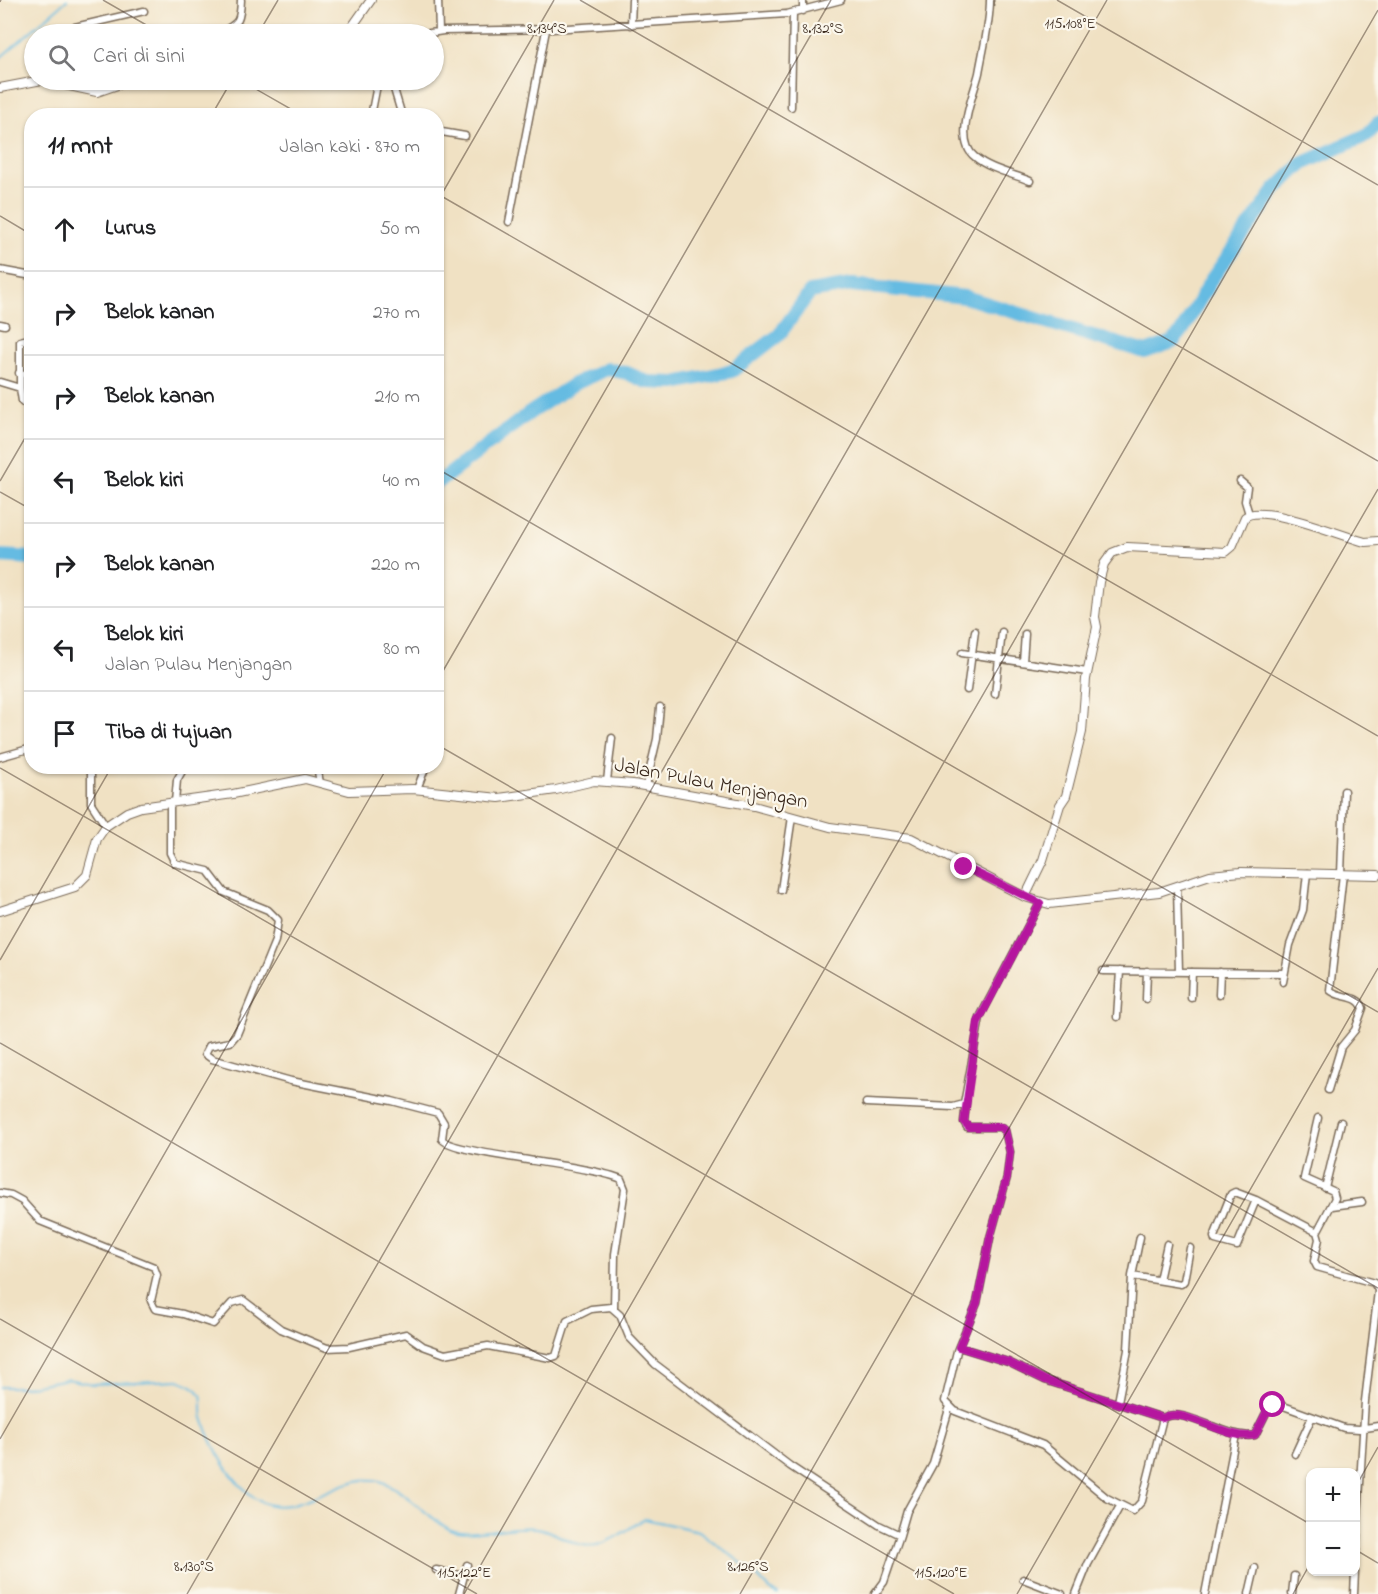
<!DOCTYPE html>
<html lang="id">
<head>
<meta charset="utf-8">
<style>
  body { margin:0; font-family:"Indie Flower",sans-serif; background:#f6f6f6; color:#202124 }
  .controls { position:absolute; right:18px; bottom:18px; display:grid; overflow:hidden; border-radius:12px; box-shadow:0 2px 4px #0004 }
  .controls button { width:54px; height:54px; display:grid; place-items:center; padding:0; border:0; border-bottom:2px solid #e0e0e0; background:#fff; color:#202124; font:30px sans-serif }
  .stop { position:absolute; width:18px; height:18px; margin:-14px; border:4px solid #b5179e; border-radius:50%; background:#fff }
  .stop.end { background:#b5179e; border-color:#fff; box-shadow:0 2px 6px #0008 }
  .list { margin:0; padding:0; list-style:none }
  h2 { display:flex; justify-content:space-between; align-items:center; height:78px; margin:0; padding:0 24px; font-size:26px }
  h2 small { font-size:20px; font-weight:400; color:#757577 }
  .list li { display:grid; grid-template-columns:39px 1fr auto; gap:18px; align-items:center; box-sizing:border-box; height:84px; padding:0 24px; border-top:2px solid #e0e0e0 }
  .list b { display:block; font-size:22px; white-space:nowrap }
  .list p { margin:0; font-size:20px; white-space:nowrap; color:#757577 }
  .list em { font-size:20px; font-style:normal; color:#757577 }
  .icon { flex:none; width:33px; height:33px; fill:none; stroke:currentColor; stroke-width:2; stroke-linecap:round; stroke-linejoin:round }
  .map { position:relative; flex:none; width:1378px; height:1594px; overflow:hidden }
  .search { position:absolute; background:#fff; box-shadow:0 2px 4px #0004; left:24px; top:24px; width:420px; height:66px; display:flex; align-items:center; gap:15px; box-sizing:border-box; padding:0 21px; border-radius:33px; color:#757577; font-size:22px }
  .panel { position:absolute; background:#fff; box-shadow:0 2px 4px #0004; left:24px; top:108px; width:420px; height:666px; border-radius:24px }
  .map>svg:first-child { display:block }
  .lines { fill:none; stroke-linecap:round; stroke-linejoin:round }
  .stream { stroke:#65bbe2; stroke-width:2 }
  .river { stroke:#65bbe2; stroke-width:14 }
  .minor-casing { stroke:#7a6a58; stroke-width:9 }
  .tertiary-casing { stroke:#7a6a58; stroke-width:10 }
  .minor { stroke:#fff; stroke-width:6 }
  .tertiary { stroke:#fff; stroke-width:8 }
  .route { stroke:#b5179e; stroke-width:8 }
  .ticks { fill:none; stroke:#3b2a1e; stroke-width:1.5; stroke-opacity:0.45 }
  .labels { text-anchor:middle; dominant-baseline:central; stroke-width:4.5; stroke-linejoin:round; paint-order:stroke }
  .street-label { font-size:21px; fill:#3b2a1e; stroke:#fbf7ec }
  .ticks-label { font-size:15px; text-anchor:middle; fill:#3b2a1e; stroke:#fbf7ec; stroke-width:4.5; stroke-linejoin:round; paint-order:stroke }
</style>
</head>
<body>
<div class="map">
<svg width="1378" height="1594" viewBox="0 0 1378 1594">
  <rect width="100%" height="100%" fill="#fbf7ec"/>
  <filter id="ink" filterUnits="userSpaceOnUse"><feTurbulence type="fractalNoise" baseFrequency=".0167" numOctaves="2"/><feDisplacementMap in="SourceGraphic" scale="12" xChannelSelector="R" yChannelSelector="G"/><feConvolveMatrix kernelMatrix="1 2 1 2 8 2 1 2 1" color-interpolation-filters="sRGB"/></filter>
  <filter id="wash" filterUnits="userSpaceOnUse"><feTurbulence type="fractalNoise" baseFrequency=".008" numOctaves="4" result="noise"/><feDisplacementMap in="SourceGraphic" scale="24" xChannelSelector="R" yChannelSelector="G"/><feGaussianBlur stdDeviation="1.35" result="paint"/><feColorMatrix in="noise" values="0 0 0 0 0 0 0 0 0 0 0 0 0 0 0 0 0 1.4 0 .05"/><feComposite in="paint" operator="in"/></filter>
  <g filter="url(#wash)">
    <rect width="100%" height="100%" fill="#f0e1c3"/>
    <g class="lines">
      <path class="stream" d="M0,58L67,0
        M0,1387H25L67,1379L93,1384L178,1380C186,1383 197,1387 201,1395C203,1401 201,1411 203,1418C212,1447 231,1483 258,1500C294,1522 336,1475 375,1480C398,1483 430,1520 451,1530C470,1538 513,1524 537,1528C557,1531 577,1550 597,1545C614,1541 630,1527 645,1519L699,1531L752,1571L770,1590L778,1594"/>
      <path class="river" d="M436,484L531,412L574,384L607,369L627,373L647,382L675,383L732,371L779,335L810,292L852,285L965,297L1145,352L1173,342L1182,331L1211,280L1275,190L1302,164L1367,135L1378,123
        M0,556L32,558"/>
    </g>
  </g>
  <g filter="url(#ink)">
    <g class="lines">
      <defs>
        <path id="minor" d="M438,0L439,31
          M990,0C990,23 983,50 979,73C974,94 953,140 975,157C989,169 1013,174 1030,181
          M803,11V0
          M631,25L632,0
          M64,34L75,27L144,11
          M219,34C237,22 240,26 241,0
          M424,34L443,31L552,29L787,14L841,0
          M395,80L394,89L402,116
          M791,107L793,13
          M371,116L378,80
          M436,131L465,136
          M509,222L546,30
          M0,270L32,276
          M0,324L5,325
          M32,338L20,341V388L22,401L32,410
          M19,373L32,374
          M0,382L20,388
          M1240,481L1247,487L1245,501L1249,514
          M962,653L1087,672
          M1023,662L1025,634
          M967,690L975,631
          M995,694L1002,632
          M0,757L32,748
          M91,766V803L106,826
          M317,766L320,783
          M607,781L612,738
          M646,786L657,739L660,707
          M417,789L426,766
          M175,802L177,780L185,766
          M170,803V853L175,863L208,871L224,892L268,910L278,920L275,941L237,1034L230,1042L209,1046L205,1054L212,1059L291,1081L392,1101L438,1113L444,1123L442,1139C450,1154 592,1165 621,1179L625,1189L615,1254L614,1309
          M1341,874L1344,791
          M1177,887L1179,972
          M781,890L792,817
          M1103,971L1284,973
          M1283,982L1290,945L1303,910L1307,873
          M1219,995L1220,972
          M1191,998L1192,972
          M1146,999L1147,971
          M1117,1017L1120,971
          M1328,1090L1341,1047L1355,1030L1363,1008C1359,994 1339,999 1330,990L1343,874
          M966,1101L964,1122L967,1127H999L1005,1130L1010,1152L1007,1177L990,1238L977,1303L957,1351L945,1401L955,1411L1043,1445L1107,1498L1133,1511L1142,1501L1163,1418
          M866,1103L953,1107L964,1104L980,1017L1040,903
          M1325,1188L1341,1122
          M0,1193L11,1195L22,1201L40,1221L154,1267L157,1275L151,1301L155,1309L183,1314L213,1324L232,1303L243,1300L281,1329L327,1348L349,1347L406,1334L423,1346L445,1354L488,1346L550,1358L556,1356L567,1321L591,1309L611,1307L620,1315L629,1337L655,1364L790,1466L879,1525L900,1535L907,1511L933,1464L949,1409
          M1256,1200L1235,1192L1231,1194L1214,1237L1215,1240L1237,1246L1256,1200L1317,1232L1319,1239L1314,1261L1317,1267L1374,1283L1378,1290
          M1332,1206L1362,1202
          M1317,1232L1335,1198L1333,1191L1304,1178L1318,1118
          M1132,1276L1140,1237
          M1159,1280L1167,1244
          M959,1347L1008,1362L1045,1380L1163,1418C1183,1405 1228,1441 1255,1435L1268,1409L1278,1404L1344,1428L1359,1429L1378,1426
          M1118,1402L1128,1350L1132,1276L1181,1284L1184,1281L1190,1248
          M1295,1454L1312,1417
          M1356,1550L1365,1401L1378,1291
          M436,1570L464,1576
          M1023,1579L1062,1594
          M459,1594L467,1565
          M875,1594L884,1582L900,1535
          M1076,1594L1088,1564L1120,1506
          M1205,1594L1236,1435
          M1249,1594L1255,1568
          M1292,1594L1294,1576
          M1354,1594L1355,1572"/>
        <path id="tertiary" d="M347,34L371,0
          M0,88L42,80L97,92L132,80
          M1025,897L1043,860L1060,805L1066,796L1082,732L1086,679L1097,627L1095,617L1099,582L1104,564L1112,553L1127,547L1226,552L1232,547L1245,517C1261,503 1343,536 1365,542L1378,541
          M0,911L75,887L87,875L97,839L106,826L127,812L141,807L233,794L305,779L349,791L413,789L499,798L556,790L594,781L633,784L754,806L830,827L911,838L1025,897L1049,904L1159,892L1210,875L1241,872L1378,875"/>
      </defs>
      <use href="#minor" class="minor-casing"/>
      <use href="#tertiary" class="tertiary-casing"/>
      <use href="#minor" class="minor"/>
      <use href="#tertiary" class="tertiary"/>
    </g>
  </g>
  <g class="lines" filter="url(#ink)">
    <path class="route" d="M964,867L1040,903L978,1022L964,1122L969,1127H999L1005,1130L1010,1152L1007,1177L990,1238L977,1303L959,1347L1008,1362L1045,1380L1163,1418C1183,1405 1228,1442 1255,1435L1268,1409L1273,1405"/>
  </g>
  <path class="ticks" d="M103,0L162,34M580,0L1378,461M1057,0L1378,185M0,2L1,0M258,34L278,0M240,80L303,116M211,116L232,80M436,193L1378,736M436,204L554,0M0,216L32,235M436,468L1378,1012M0,481L32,426M0,492L32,510M436,683L831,0M436,744L1378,1288M0,768L1310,1524M0,960L112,766M0,1043L954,1594M0,1319L477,1594M0,1439L388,766M1356,1486L1378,1447M1356,1550L1378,1563M187,1594L1107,0M464,1594L1378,10M740,1594L1378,489M1017,1594L1378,968M1293,1594L1310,1564"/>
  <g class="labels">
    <g class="street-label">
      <text transform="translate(711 784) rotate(11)">Jalan Pulau Menjangan</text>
    </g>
  </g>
  <g class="ticks-label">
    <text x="1070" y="28">115.108°E</text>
    <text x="547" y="33">8.134°S</text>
    <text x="823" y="33">8.132°S</text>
    <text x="194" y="1571">8.130°S</text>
    <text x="748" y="1571">8.126°S</text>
    <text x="464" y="1577">115.122°E</text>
    <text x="941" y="1577">115.120°E</text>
  </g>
</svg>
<div class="controls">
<button>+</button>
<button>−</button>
</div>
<div class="stop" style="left:1273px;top:1405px"></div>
<div class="stop end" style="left:964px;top:867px"></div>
<div class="search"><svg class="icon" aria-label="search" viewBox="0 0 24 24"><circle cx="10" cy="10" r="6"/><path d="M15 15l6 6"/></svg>Cari di sini</div>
<section class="panel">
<h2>11 mnt<small>Jalan kaki · 870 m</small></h2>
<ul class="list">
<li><svg class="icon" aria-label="ahead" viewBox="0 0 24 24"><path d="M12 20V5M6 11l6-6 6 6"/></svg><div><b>Lurus</b></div><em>50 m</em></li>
<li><svg class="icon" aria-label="right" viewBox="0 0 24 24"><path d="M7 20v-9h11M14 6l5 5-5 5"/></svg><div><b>Belok kanan</b></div><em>270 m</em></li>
<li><svg class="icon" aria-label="right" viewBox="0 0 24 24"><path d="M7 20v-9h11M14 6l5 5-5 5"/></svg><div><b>Belok kanan</b></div><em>210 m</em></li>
<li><svg class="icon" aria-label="left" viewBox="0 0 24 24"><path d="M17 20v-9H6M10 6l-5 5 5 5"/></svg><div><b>Belok kiri</b></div><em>40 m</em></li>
<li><svg class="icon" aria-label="right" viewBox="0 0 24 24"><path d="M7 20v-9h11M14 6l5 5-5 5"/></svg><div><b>Belok kanan</b></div><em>220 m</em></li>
<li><svg class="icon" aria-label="left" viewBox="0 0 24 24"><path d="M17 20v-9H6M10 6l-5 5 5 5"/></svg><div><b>Belok kiri</b><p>Jalan Pulau Menjangan</p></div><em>80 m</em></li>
<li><svg class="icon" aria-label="arrive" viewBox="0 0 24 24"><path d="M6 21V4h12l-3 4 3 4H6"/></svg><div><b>Tiba di tujuan</b></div></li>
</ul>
</section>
</div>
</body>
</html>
